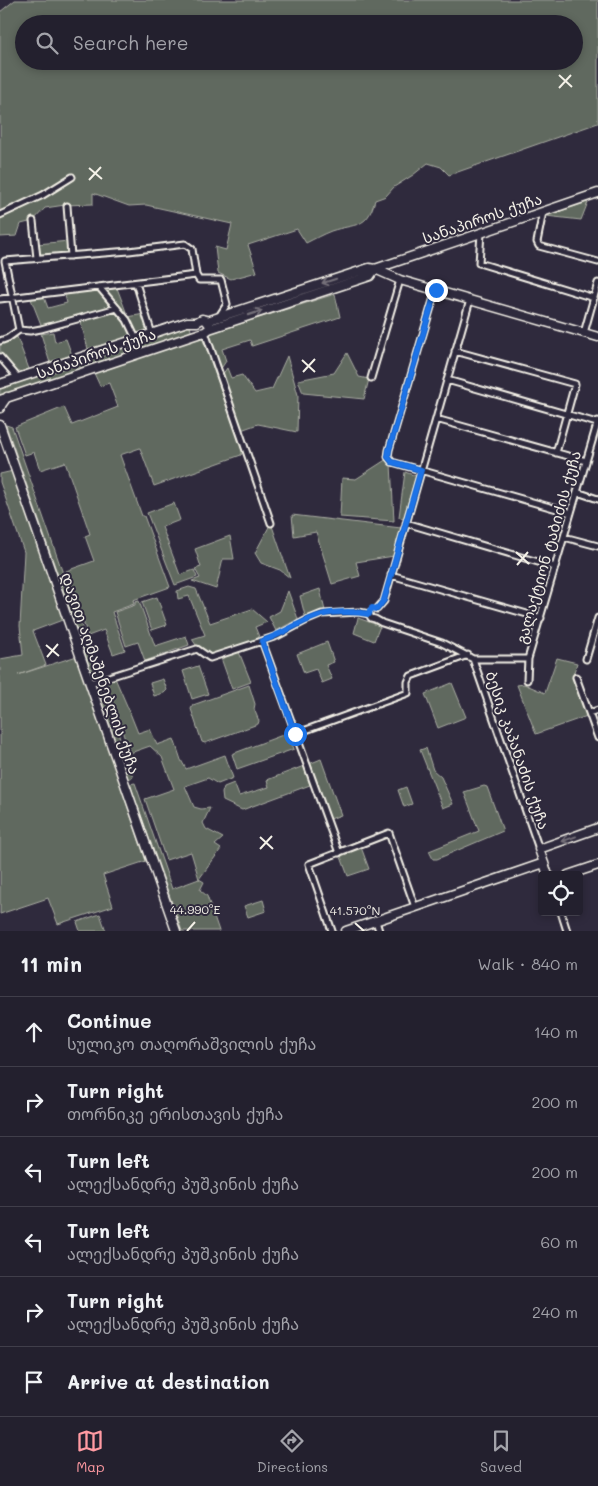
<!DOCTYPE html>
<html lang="en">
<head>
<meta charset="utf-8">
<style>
  body { margin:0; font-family:Mali,"Noto Sans Georgian",sans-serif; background:#2f2d3a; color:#f1f3f6 }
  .controls { position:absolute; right:15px; bottom:15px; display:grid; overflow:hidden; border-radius:5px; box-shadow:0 2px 8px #0003 }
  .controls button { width:45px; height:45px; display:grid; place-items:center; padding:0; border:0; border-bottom:1px solid #403e4a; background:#23202e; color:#f1f3f6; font:25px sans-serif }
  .stop { position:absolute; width:15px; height:15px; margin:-11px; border:4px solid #1a73e8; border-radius:50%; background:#fff }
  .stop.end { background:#1a73e8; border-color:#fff; box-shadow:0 1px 5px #0008 }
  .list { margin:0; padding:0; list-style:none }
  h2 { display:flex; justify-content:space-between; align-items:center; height:65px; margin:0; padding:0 20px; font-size:21px }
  h2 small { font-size:16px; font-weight:400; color:#a3a3aa }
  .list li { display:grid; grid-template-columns:32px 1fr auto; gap:15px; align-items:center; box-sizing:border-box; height:70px; padding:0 20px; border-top:1px solid #403e4a }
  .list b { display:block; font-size:19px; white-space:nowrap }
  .list p { margin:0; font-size:16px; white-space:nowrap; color:#a3a3aa }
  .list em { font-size:16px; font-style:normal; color:#a3a3aa }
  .icon { flex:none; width:28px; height:28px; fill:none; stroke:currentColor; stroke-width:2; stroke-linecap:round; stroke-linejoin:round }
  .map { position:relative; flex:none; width:598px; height:931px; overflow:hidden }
  .search { position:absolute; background:#23202e; box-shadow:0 2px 8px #0003; left:15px; right:15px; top:15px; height:55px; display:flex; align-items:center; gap:12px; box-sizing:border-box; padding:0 18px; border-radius:28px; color:#a3a3aa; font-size:19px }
  .sheet { height:485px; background:#23202e }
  nav { display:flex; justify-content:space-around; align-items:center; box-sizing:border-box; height:70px; border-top:1px solid #403e4a; background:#23202e; font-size:14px; color:#a3a3aa }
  nav a { display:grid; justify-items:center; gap:2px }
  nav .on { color:#ff9aa2 }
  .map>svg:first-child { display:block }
  .green { fill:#60695e; stroke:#aaada3; fill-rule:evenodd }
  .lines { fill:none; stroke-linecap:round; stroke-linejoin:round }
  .street-casing { stroke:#f4f1e8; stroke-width:9 }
  .secondary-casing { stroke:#f4f1e8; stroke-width:11 }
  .street { stroke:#2f2a3d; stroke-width:5 }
  .secondary { stroke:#2f2a3d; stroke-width:8 }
  .oneway { stroke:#747079 }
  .route { stroke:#1a73e8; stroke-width:6 }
  .ticks { fill:none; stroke:#f4f1e8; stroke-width:2 }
  .labels { text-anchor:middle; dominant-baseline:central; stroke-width:4; stroke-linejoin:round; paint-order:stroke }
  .street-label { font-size:15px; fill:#f4f1e8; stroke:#2f2a3d }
  .ticks-label { font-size:12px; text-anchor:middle; fill:#f4f1e8; stroke:#2f2a3d; stroke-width:4; stroke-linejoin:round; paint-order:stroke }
</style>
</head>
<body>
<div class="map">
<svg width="598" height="931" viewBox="0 0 598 931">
  <rect width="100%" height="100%" fill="#2f2a3d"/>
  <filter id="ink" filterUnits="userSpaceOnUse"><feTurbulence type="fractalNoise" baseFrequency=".02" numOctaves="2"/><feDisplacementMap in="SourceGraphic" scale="10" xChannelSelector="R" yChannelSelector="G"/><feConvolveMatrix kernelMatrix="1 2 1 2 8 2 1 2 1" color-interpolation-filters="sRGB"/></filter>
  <g filter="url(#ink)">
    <path class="green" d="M15,0H598V123L449,175L441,167L428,163L413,175L394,187L386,196L375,200C367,230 355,223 331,231C323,234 314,239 306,243L297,229L248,245L257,272L231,279L218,273L215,247L226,250L232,224L146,205L129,206L93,193V204L65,205L45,208L33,221L21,224L17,236L0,237V12ZM24,24H574V61H24Z
      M588,202L581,220L546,216Z
      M69,241L70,255L38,257L37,244Z
      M98,288L115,308L42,327L31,299L44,297L48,308L67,303L64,292Z
      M117,288L128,317L144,314L148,329L135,335L128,317L104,290Z
      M335,294L340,317L252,346L250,340L222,349L226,361L220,370L208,334Z
      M115,309L125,320L132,336L88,349L80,319Z
      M188,325L190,326L191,331L190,333L0,396V387Z
      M53,332L55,342L66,339L72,355L50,363L41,334Z
      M201,335L202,337L243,451L241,455L154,486L140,448L120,455L142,516H144L170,587L133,600L134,604L112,612L125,650L113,654L104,630L88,636L66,571L94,561L85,536L90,534L65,462L40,470L34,452L25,455L15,427L64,407L72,425L118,407L109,383L100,386L94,373Z
      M17,337L29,369L18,373L0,353V343Z
      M347,353L359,377L369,379L364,399L303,393L298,380L334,373Z
      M287,356L298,395L297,432L258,424L241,430L222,375L227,368L231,378L242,375L255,393L272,389Z
      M6,425L12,427L99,677L94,679Z
      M387,459L391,464L394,521L340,517L342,478L356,479Z
      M13,471L65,619L33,631L46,665L18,675L77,656L146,861L103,875L113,906L58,924L48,898L0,914V659L23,655L20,626L24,552L0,482V474Z
      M405,472L416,476L403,519L399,517Z
      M174,503L180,520L162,527L180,575L194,570L197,577L175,585L147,513Z
      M292,515L401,528L402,529L394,556L356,562L360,576L332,584L316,532L294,536Z
      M271,523L290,578L280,570L261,563L255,553Z
      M230,536L234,559H223L216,589L192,581L200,578L195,569L201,567L195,549Z
      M189,587L196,589L210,623L252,609L267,622L255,627L260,639L209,655L196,645L192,639L205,635L189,596L178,599L177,591Z
      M320,589L325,611L310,616H305L300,596Z
      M288,591L298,619L276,631L269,617L280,611Z
      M157,597L167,625L152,630L142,602Z
      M139,601L155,646L186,636L189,645L145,661L138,642L126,646L115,612L135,605V602Z
      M358,618L380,626L374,641L354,633Z
      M327,642L334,662L326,665L332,679L322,683L316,669L304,673L297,654Z
      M239,652L251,682L232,689L221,658Z
      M557,658L577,663L572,678L587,716L536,734L517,685L524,684L545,693Z
      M198,666L208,694L192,699L183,671Z
      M115,678L128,708L138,733L150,729L157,745L174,739L181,760L186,769L225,755L233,778L218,784L208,778L185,786L194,807L201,809L210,808L203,823L206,829L223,838L215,845L221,849L199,879L204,882L200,890L207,896L219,931H182L130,784L135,783L172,889L199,879L191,852L166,860L145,799L174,789L162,757L150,746L130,753L104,681Z
      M163,679L167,690L164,693L154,696L150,683Z
      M452,683L466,717L438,728L425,694Z
      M102,684L133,777L128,779L97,685Z
      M249,685L255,704L254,709L259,721L258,724L205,743L202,742L191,709L193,705Z
      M288,733L294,749L237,769L232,754Z
      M426,748L433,770L441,777L453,804L443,808L420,750Z
      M321,759L341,815L330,819L309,764Z
      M304,766L310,785L242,810L223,801L222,793L224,787L234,783L239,796L269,787L267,780Z
      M484,786L487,787L503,831L437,859H433L429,851L479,831L464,792Z
      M406,787L412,804L404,807L398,790Z
      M361,847L369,869L348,876L340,854Z
      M263,900L266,911L248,917L244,906Z
      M100,914L106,931H80L77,922Z"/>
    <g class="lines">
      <defs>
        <path id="street" d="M67,206L71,256
          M543,212L537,242L539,246L598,262
          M0,215L43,195L72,177
          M33,221L37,258
          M481,233L479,263L594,298
          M196,275L199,280H221L227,304L218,318
          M136,283L152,334
          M99,287L127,320L136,339
          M436,290L389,450L388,457L392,462L571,513
          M0,299L196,275
          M19,330L5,261L129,251L185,244L192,249L196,275
          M205,332L271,523
          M584,333L598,283
          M0,341L8,338L19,330L30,331L41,329L117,308
          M455,351L575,384L556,453
          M0,357L18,378
          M371,378L400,280
          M447,380L597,423
          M436,419L586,461
          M577,492L598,499
          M406,523L555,567
          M564,537L598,546
          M391,575L541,618
          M377,609L384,601L470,300
          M369,614L371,618L375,619L382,623L442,643L473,659H528
          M262,641L339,853
          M473,659L539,849
          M586,659L598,618
          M576,677L598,738
          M527,680L528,659L598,421
          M90,683L197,649L210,658L277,636L305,621L322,614L359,612L369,614
          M589,713L598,710
          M295,734L408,693V682L411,676L468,655
          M561,912L567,931
          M376,921L379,931
          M332,931L309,864L389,833L415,907"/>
        <path id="secondary" d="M375,269L400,280L598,337
          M207,321L369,268L375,269L598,193
          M0,384L187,322H197L202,319L206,320L209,324
          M0,400L201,333L205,332L209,329L370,276L375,269
          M0,408L2,404L7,397
          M0,425L176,931
          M548,875L539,849L598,828
          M568,875L598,865
          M346,931L544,863"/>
      </defs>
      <use href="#street" class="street-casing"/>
      <use href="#secondary" class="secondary-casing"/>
      <use href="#street" class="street"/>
      <use href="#secondary" class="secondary"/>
    </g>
    <defs><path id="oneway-shaft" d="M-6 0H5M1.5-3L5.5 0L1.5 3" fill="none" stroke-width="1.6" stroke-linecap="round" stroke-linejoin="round" transform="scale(1.25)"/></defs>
    <g class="oneway">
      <use href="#oneway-shaft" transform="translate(329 281) rotate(162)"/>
      <use href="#oneway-shaft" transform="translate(255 313) rotate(-18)"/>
      <use href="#oneway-shaft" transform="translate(569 839) rotate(160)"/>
    </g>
  </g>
  <g class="lines" filter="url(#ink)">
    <path class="route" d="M295,734L262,641C280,635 296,624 315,617C328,611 354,611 369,614L370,610L372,608L377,609L384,600L421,470L392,462L388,457L389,450L436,290"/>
  </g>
  <path class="ticks" d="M559,75L572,87M559,88L571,75M89,168L102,179M89,180L101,167M302,360L315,372M303,372L315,359M516,552L529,564M517,565L528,552M46,645L59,656M47,657L58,644M260,837L273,849M260,849L272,836M355,923L364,931M187,931L195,922"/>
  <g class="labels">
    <g class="street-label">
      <text transform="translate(482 218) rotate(-19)">სანაპიროს ქუჩა</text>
      <text transform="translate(96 353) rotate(-19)">სანაპიროს ქუჩა</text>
      <text transform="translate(548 547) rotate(-74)">გალაქტიონ ტაბიძის ქუჩა</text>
      <text transform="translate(101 673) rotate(71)">დავით აღმაშენებლის ქუჩა</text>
      <text transform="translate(518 750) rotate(71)">ბესიკ კაპანაძის ქუჩა</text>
    </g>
  </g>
  <g class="ticks-label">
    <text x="195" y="914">44.990°E</text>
    <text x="355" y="915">41.570°N</text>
  </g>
</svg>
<div class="controls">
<button><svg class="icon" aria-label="locate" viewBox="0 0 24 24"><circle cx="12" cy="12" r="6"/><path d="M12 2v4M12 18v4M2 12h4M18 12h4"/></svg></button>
</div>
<div class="stop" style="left:295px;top:734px"></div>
<div class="stop end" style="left:436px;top:290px"></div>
<div class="search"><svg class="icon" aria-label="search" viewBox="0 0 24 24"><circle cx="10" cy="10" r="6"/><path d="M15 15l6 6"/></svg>Search here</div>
</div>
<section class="sheet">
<h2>11 min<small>Walk · 840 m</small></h2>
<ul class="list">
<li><svg class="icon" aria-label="ahead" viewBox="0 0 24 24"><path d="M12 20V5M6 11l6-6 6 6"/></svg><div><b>Continue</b><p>სულიკო თაღორაშვილის ქუჩა</p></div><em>140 m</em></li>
<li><svg class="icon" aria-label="right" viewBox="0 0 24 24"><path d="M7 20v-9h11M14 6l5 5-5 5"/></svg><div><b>Turn right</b><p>თორნიკე ერისთავის ქუჩა</p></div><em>200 m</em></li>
<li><svg class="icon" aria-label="left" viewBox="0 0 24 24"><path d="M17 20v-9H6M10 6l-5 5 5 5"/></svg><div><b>Turn left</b><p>ალექსანდრე პუშკინის ქუჩა</p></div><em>200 m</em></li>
<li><svg class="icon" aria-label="left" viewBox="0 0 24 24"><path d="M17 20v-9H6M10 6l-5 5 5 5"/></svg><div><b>Turn left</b><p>ალექსანდრე პუშკინის ქუჩა</p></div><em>60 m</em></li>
<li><svg class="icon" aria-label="right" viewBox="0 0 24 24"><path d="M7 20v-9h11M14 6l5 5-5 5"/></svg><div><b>Turn right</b><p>ალექსანდრე პუშკინის ქუჩა</p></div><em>240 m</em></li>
<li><svg class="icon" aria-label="arrive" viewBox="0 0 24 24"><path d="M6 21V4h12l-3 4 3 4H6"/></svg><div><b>Arrive at destination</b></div></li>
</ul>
</section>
<nav>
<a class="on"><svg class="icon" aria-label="map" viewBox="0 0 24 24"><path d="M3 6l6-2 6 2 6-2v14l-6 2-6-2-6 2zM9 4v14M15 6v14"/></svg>Map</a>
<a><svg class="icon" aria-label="directions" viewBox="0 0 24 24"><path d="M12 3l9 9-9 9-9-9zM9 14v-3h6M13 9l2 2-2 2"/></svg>Directions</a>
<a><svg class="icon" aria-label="saved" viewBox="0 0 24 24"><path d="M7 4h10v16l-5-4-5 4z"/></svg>Saved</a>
</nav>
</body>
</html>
